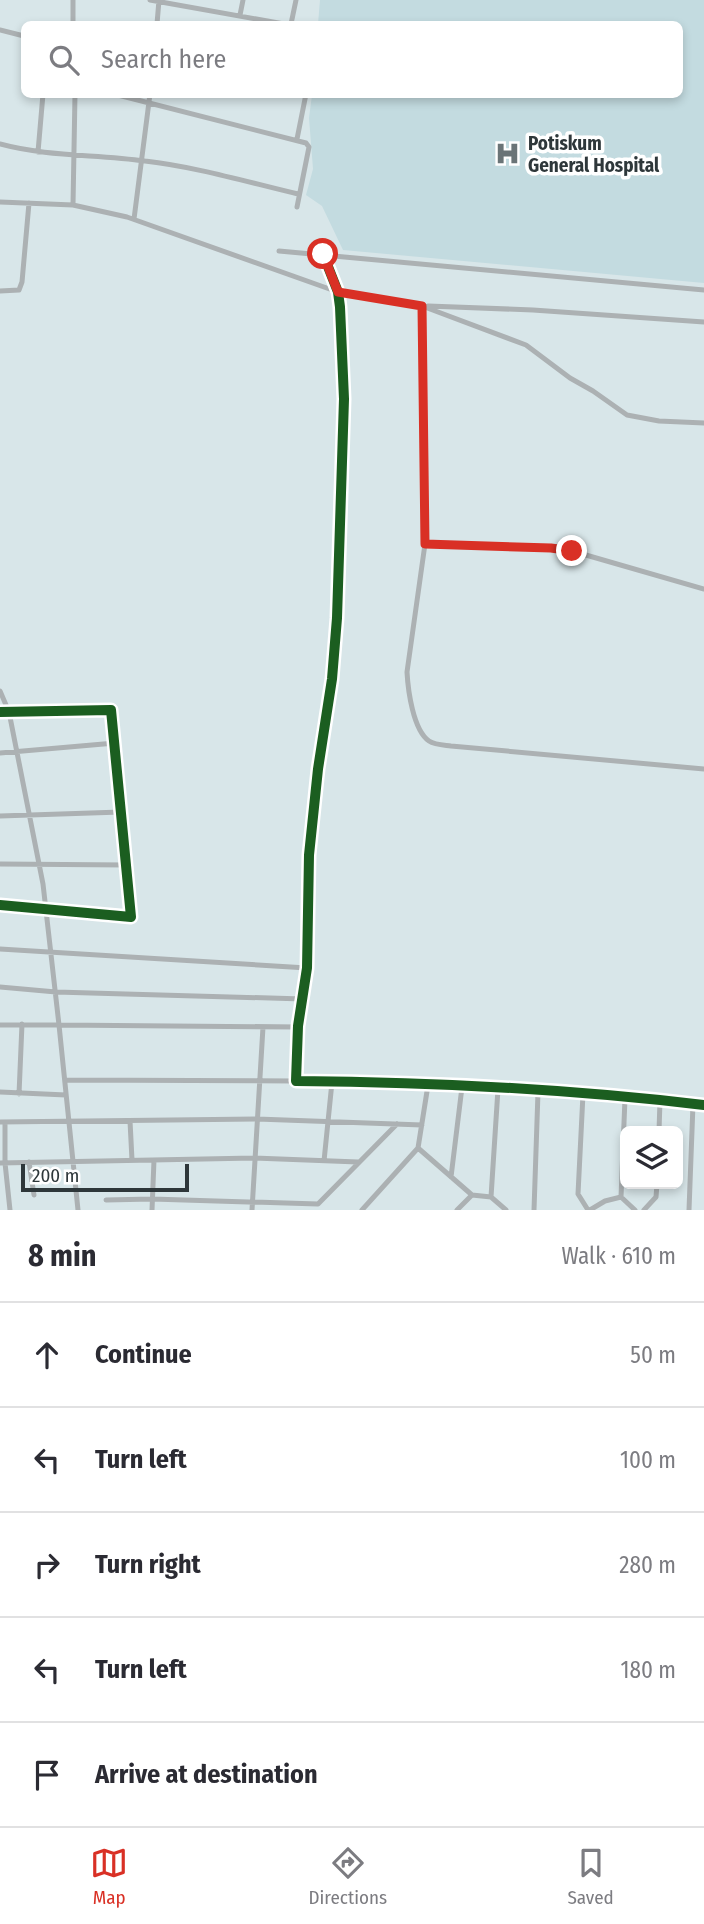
<!DOCTYPE html>
<html lang="en">
<head>
<meta charset="utf-8">
<style>
  body { margin:0; font-family:"Fira Sans Condensed",sans-serif; background:#f7f7f7; color:#2b2b33 }
  .controls { position:absolute; right:21px; bottom:21px; display:grid; overflow:hidden; border-radius:10px; box-shadow:0 4px 10px #0003 }
  .controls button { width:63px; height:63px; display:grid; place-items:center; padding:0; border:0; border-bottom:2px solid #e1e1e2; background:#fff; color:#2b2b33; font:35px sans-serif }
  .scale { position:absolute; left:21px; bottom:18px; width:168px; box-sizing:border-box; padding-left:7px; border:4px solid #2e373a; border-top:0; font-size:19px; line-height:24px; white-space:nowrap; color:#2e373a; -webkit-text-stroke:5px #fff; paint-order:stroke }
  .stop { position:absolute; width:21px; height:21px; margin:-16px; border:5px solid #d93025; border-radius:50%; background:#fff }
  .stop.end { background:#d93025; border-color:#fff; box-shadow:0 2px 7px #0008 }
  .list { margin:0; padding:0; list-style:none }
  h2 { display:flex; justify-content:space-between; align-items:center; height:91px; margin:0; padding:0 28px; font-size:30px }
  h2 small { font-size:23px; font-weight:400; color:#7c7c81 }
  .list li { display:grid; grid-template-columns:46px 1fr auto; gap:21px; align-items:center; box-sizing:border-box; height:105px; padding:0 28px; border-top:2px solid #e1e1e2 }
  .list b { display:block; font-size:26px; white-space:nowrap }
  .list em { font-size:23px; font-style:normal; color:#7c7c81 }
  .icon { flex:none; width:38px; height:38px; fill:none; stroke:currentColor; stroke-width:2; stroke-linecap:round; stroke-linejoin:round }
  .map { position:relative; flex:none; width:704px; height:1210px; overflow:hidden }
  .search { position:absolute; background:#fff; box-shadow:0 4px 10px #0003; left:21px; right:21px; top:21px; height:77px; display:flex; align-items:center; gap:18px; box-sizing:border-box; padding:0 24px; border-radius:10px; color:#7c7c81; font-size:26px }
  .sheet { height:616px; background:#fff }
  nav { display:flex; justify-content:space-around; align-items:center; box-sizing:border-box; height:98px; border-top:2px solid #e1e1e2; background:#fff; font-size:19px; color:#7c7c81 }
  nav a { display:grid; justify-items:center; gap:4px }
  nav .on { color:#d93025 }
  .map>svg:first-child { display:block }
  .built { fill:#c3dbe0 }
  .lines { fill:none; stroke-linecap:round; stroke-linejoin:round }
  .minor { stroke:#acb1b3; stroke-width:5 }
  .cycleway-casing { stroke:#fff; stroke-width:15 }
  .cycleway { stroke:#1b5e20; stroke-width:10 }
  .route { stroke:#d93025; stroke-width:9 }
  .labels { text-anchor:middle; dominant-baseline:central; stroke-width:7; stroke-linejoin:round; paint-order:stroke }
  .poi-label { font-size:19px; font-weight:bold; fill:#2e373a; stroke:#fff; text-anchor:start }
</style>
</head>
<body>
<div class="map">
<svg width="704" height="1210" viewBox="0 0 704 1210">
  <rect width="100%" height="100%" fill="#d8e6e9"/>
  <path class="built" d="M320,0H704V283L343,250L322,206L306,195L313,169L309,118L312,95L680,94V24H318Z"/>
  <g class="lines">
    <path class="minor" d="M73,0V24
      M150,0L284,24
      M240,15L243,0
      M157,24L159,0
      M291,24L296,0
      M0,30L24,36
      M114,94L306,143L309,147L297,207
      M297,139L306,94
      M0,144C48,157 96,154 145,161C197,167 247,182 298,194
      M38,152L43,94
      M0,202L73,205L127,217L338,292L422,306L425,544L407,672C408,690 413,730 429,741C435,745 443,745 451,746L704,769
      M73,205L75,94
      M134,219L150,94
      M279,251L704,290
      M323,254L338,292L340,307L344,399L337,618L332,679L318,769L309,855L307,968L298,1026L296,1081C432,1082 569,1089 704,1105
      M0,291L19,290L22,282L29,203
      M422,306L526,345L570,378L593,391L627,415L659,421L704,423
      M428,306L533,310L704,322
      M425,544L551,548L572,551L704,589
      M0,691L9,712L43,884L59,1025H0
      M0,712L111,710L131,917L0,905
      M0,753L115,743
      M0,816L121,812
      M0,864L127,865
      M0,949L307,968
      M0,987L56,992L303,999
      M65,1080L296,1081
      M0,1092L66,1095
      M19,1094L22,1024
      M583,1094L578,1194L588,1210
      M625,1098L621,1197L635,1210
      M130,1121L132,1160
      M0,1122L257,1119L422,1125
      M5,1122V1163L10,1210
      M659,1131L660,1101
      M418,1148L472,1195L491,1197L506,1210
      M324,1161L332,1082
      M29,1162L34,1195
      M0,1163L254,1158L358,1162
      M451,1177L462,1087
      M491,1197L498,1089
      M106,1200L152,1199L318,1204L397,1124
      M78,1210L59,1025L299,1027
      M152,1210L154,1160
      M252,1210L263,1027
      M362,1210L418,1148L428,1085
      M457,1210L472,1195
      M534,1210L538,1092
      M590,1210L605,1201L621,1197
      M644,1210L656,1197L657,1184
      M689,1210L693,1104"/>
    <defs>
      <path id="cycleway" d="M323,254L338,292L340,307L344,399L337,618L332,679L318,769L309,855L307,968L298,1026L296,1081C432,1082 569,1089 704,1105
        M0,712L111,710L131,917L0,905"/>
    </defs>
    <use href="#cycleway" class="cycleway-casing"/>
    <use href="#cycleway" class="cycleway"/>
  </g>
  <g class="lines">
    <path class="route" d="M323,254L338,292L422,306L425,544L551,548L572,551"/>
  </g>
  <defs>
    <symbol id="hospital-bare" viewBox="-9 -9 18 18"><path d="M-5-5h3v3.5h4V-5h3V5h-3V1.5h-4V5h-3Z" fill="#6a7477" stroke="#fff" stroke-width="2.5" paint-order="stroke"/></symbol>
  </defs>
  <g fill-rule="evenodd">
    <use href="#hospital-bare" x="490" y="136" width="35" height="35"/>
  </g>
  <g class="labels">
    <g class="poi-label">
      <text x="528" y="143">Potiskum<tspan x="528" dy="22">General Hospital</tspan></text>
    </g>
  </g>
</svg>
<div class="controls">
<button><svg class="icon" aria-label="layers" viewBox="0 0 24 24"><path d="M12 4l9 5-9 5-9-5zM3 14l9 5 9-5"/></svg></button>
</div>
<div class="scale">200 m</div>
<div class="stop" style="left:323px;top:254px"></div>
<div class="stop end" style="left:572px;top:551px"></div>
<div class="search"><svg class="icon" aria-label="search" viewBox="0 0 24 24"><circle cx="10" cy="10" r="6"/><path d="M15 15l6 6"/></svg>Search here</div>
</div>
<section class="sheet">
<h2>8 min<small>Walk · 610 m</small></h2>
<ul class="list">
<li><svg class="icon" aria-label="ahead" viewBox="0 0 24 24"><path d="M12 20V5M6 11l6-6 6 6"/></svg><div><b>Continue</b></div><em>50 m</em></li>
<li><svg class="icon" aria-label="left" viewBox="0 0 24 24"><path d="M17 20v-9H6M10 6l-5 5 5 5"/></svg><div><b>Turn left</b></div><em>100 m</em></li>
<li><svg class="icon" aria-label="right" viewBox="0 0 24 24"><path d="M7 20v-9h11M14 6l5 5-5 5"/></svg><div><b>Turn right</b></div><em>280 m</em></li>
<li><svg class="icon" aria-label="left" viewBox="0 0 24 24"><path d="M17 20v-9H6M10 6l-5 5 5 5"/></svg><div><b>Turn left</b></div><em>180 m</em></li>
<li><svg class="icon" aria-label="arrive" viewBox="0 0 24 24"><path d="M6 21V4h12l-3 4 3 4H6"/></svg><div><b>Arrive at destination</b></div></li>
</ul>
</section>
<nav>
<a class="on"><svg class="icon" aria-label="map" viewBox="0 0 24 24"><path d="M3 6l6-2 6 2 6-2v14l-6 2-6-2-6 2zM9 4v14M15 6v14"/></svg>Map</a>
<a><svg class="icon" aria-label="directions" viewBox="0 0 24 24"><path d="M12 3l9 9-9 9-9-9zM9 14v-3h6M13 9l2 2-2 2"/></svg>Directions</a>
<a><svg class="icon" aria-label="saved" viewBox="0 0 24 24"><path d="M7 4h10v16l-5-4-5 4z"/></svg>Saved</a>
</nav>
</body>
</html>
